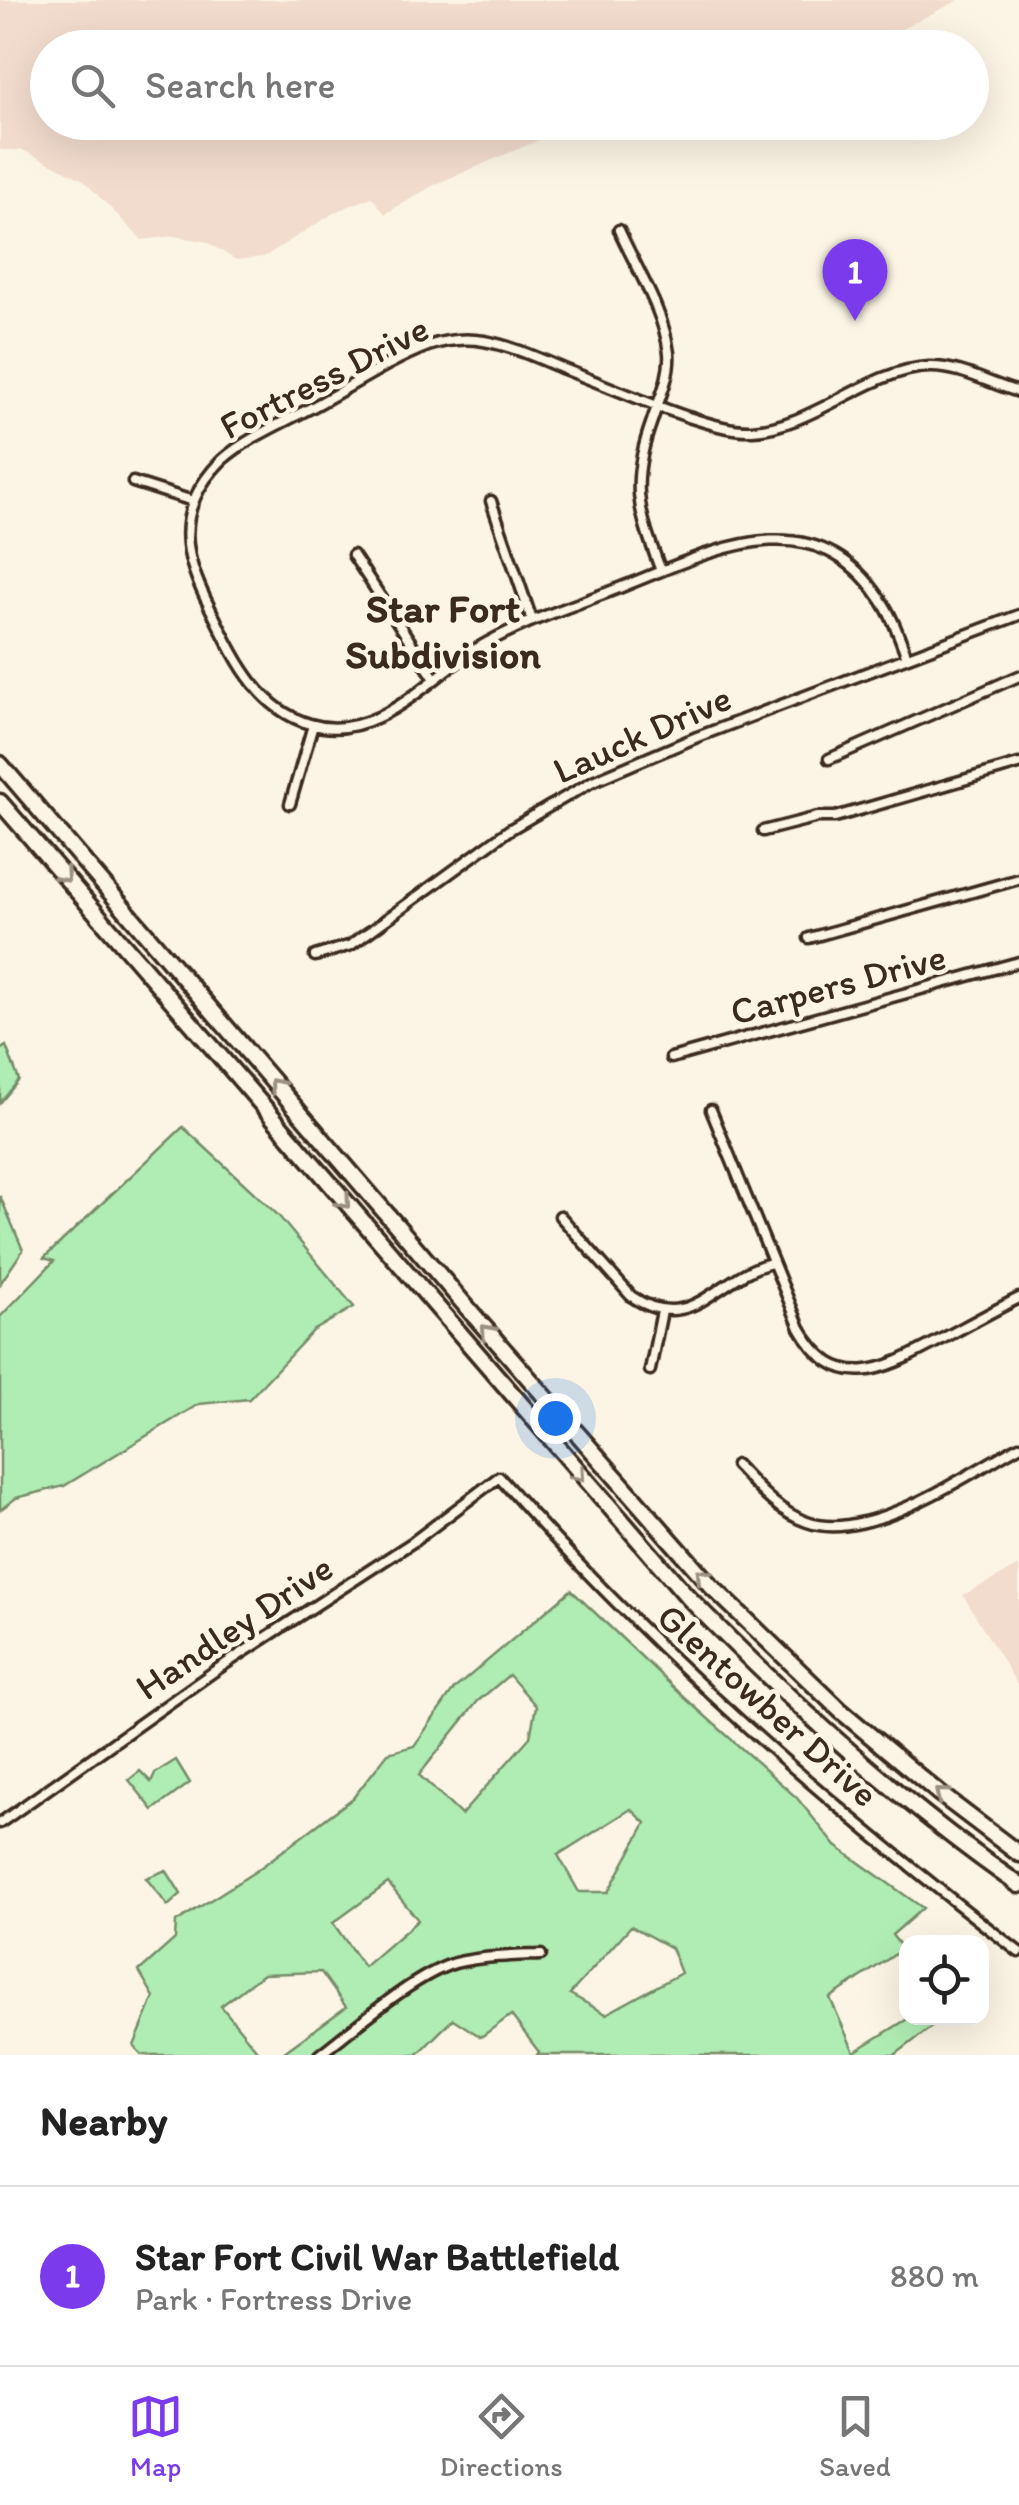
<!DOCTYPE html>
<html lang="en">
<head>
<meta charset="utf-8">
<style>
  body { margin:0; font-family:Itim,sans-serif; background:#f2f2f2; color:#222 }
  .controls { position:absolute; right:30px; bottom:30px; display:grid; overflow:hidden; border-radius:20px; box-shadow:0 10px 40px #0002 }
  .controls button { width:90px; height:90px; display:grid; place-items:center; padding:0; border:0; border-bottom:2px solid #e0e0e0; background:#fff; color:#222; font:50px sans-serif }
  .you { position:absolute; left:555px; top:1418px; width:35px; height:35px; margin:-25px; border:8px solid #fff; border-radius:50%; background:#1a73e8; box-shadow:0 0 0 15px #1a73e833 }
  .badge { display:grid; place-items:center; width:65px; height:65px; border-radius:50%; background:#7c3aed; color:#fff; font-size:32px; font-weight:700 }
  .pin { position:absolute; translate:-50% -82px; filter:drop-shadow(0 2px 5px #0008) }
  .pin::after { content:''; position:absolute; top:52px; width:35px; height:30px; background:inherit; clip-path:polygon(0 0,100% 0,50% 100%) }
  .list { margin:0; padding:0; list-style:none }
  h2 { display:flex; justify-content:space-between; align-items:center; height:130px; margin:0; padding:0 40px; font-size:42px }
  h2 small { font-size:32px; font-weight:400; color:#767676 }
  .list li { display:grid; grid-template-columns:65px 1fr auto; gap:30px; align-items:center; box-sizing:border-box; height:180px; padding:0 40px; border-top:2px solid #e0e0e0 }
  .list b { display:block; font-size:38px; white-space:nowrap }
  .list p { margin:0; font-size:32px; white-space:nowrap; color:#767676 }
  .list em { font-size:32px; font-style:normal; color:#767676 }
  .icon { flex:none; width:55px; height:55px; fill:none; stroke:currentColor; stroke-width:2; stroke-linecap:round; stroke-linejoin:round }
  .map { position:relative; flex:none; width:1019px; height:2055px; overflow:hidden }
  .search { position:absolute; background:#fff; box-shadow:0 10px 40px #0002; left:30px; right:30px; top:30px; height:110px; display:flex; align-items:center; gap:25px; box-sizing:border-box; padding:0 35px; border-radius:55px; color:#767676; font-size:38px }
  .sheet { height:310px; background:#fff }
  nav { display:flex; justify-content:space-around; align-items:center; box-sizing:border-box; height:140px; border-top:2px solid #e0e0e0; background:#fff; font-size:28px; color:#767676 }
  nav a { display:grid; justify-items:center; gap:5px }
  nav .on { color:#7c3aed }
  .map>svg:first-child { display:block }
  .built { fill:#f2dcce }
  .green { fill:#b0edb4; stroke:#768c69; stroke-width:2.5; fill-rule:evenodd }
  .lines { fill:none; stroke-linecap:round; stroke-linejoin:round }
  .minor-casing { stroke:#3b2a1e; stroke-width:15 }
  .motorway-casing { stroke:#3b2a1e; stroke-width:21 }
  .minor { stroke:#fcf5e5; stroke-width:8 }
  .motorway { stroke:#fcf5e5; stroke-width:14 }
  .oneway { stroke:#9c9082 }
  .labels { text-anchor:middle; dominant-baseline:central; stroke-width:9; stroke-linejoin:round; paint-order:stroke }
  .street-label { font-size:38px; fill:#3b2a1e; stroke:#fcf5e5 }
  .neighbourhood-label { font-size:40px; font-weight:bold; fill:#3b2a1e; stroke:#fcf5e5 }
</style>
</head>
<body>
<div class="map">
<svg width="1019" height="2055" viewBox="0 0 1019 2055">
  <rect width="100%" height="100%" fill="#fcf5e5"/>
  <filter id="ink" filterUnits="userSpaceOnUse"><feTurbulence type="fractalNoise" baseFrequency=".01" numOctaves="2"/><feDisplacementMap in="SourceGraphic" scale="20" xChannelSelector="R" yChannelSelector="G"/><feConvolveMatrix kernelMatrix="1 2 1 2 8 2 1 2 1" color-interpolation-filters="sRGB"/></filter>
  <g filter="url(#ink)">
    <path class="built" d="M0,0H959L866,47L48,48V122L561,123L551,135L436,184L385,214L372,197L337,211L264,257L236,260L207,242L174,236L142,240L82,179L23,150H0Z
      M612,123H685L653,136Z
      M1019,1566V1688L963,1595Z"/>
    <path class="green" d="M6,1046L19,1080L0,1103V1050Z
      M183,1127L278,1215L354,1307L313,1331L249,1399L199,1404L64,1486L16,1498L0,1510V1317L54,1261L44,1258Z
      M0,1196L23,1250L0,1284Z
      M571,1590L685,1698L797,1798L836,1846L923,1908L892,1935L903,1949L830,1998L854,2052L909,2018H937L938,2022L895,2055H537L539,2052L511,2015L481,2037L453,2019L417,2055H280L346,2007L321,1972L263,1974L221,2006L261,2055H142L134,2046L154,1997L139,1971L175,1939L176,1922L256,1871L353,1798L388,1753L414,1746L454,1689ZM509,1675L536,1706L530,1737L461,1815L419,1775L478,1701ZM631,1809L646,1823L608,1892H579L558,1855ZM388,1883L418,1920L364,1967L333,1923ZM631,1926L671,1948L681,1973L606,2014L570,1994Z
      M176,1760L190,1783L153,1810L129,1780L140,1771L151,1782L155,1773Z
      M166,1870L181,1894L168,1906L146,1878Z"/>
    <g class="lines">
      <defs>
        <path id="minor" d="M619,230C636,268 664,311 669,353C671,376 659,399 652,421C629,484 638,510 661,571
          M133,482L193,501
          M491,501L532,620
          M353,555L435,679
          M907,657C899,636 892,615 879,597C812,498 710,552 624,586C574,606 522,621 476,649C428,679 375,744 310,724C255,708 233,653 209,606C192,572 178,536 195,498C201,484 211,471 222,460C249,436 288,421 320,403C355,384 391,360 428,346C446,340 466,338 484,341C512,346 538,358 564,369C605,385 646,403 688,417C708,423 730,431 752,430C813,427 870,369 929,367C961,366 989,384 1019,392
          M829,759L1019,676
          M290,804L313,725
          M763,831L818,817H835L1019,764
          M809,938L1019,879
          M315,956L351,945L509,830L593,781L697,737L1019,615
          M671,1058L1019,962
          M711,1110L800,1328C839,1398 889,1367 942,1339C968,1325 993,1311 1019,1298
          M560,1216L631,1296C692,1338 718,1274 772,1263
          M650,1370L662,1311
          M736,1465C757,1487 778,1512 807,1522C867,1544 966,1475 1019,1446
          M0,1823L216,1670L413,1542L499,1477C655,1655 832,1808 1019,1952
          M319,2055C356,2027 412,1976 455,1963C482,1956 513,1956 541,1955"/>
        <path id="motorway" d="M0,764L477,1319L711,1586L841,1711L940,1794L1019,1854
          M0,802L687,1596C789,1701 898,1801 1019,1885"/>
      </defs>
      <use href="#minor" class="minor-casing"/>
      <use href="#motorway" class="motorway-casing"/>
      <use href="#minor" class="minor"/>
      <use href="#motorway" class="motorway"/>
    </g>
    <defs><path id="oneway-chevron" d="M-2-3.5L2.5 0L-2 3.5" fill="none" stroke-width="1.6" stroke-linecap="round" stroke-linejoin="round" transform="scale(2.5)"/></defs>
    <g class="oneway">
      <use href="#oneway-chevron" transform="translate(64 876) rotate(49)"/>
      <use href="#oneway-chevron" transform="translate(276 1085) rotate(-131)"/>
      <use href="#oneway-chevron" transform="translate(344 1202) rotate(49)"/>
      <use href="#oneway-chevron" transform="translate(487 1331) rotate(-131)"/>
      <use href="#oneway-chevron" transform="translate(579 1475) rotate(49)"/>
      <use href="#oneway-chevron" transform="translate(702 1575) rotate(-133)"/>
      <use href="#oneway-chevron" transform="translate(941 1794) rotate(-141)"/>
    </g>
  </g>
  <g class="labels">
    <g class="street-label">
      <text transform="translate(324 377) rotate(-27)">Fortress Drive</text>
      <text transform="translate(642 734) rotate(-24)">Lauck Drive</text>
      <text transform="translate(838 984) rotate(-15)">Carpers Drive</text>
      <text transform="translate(234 1627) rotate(-34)">Handley Drive</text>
      <text transform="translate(768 1705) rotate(42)">Glentowber Drive</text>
    </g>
    <g class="neighbourhood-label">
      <text x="443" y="608">Star Fort<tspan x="443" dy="46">Subdivision</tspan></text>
    </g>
  </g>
</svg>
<div class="controls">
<button><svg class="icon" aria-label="locate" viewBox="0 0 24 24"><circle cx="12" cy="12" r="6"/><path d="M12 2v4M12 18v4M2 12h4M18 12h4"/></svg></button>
</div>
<div class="you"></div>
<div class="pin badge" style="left:855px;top:321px">1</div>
<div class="search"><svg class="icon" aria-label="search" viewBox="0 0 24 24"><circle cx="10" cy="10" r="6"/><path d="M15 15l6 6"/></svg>Search here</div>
</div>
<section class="sheet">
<h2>Nearby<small></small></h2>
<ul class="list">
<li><span class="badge">1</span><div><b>Star Fort Civil War Battlefield</b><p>Park · Fortress Drive</p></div><em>880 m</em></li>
</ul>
</section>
<nav>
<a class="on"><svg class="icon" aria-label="map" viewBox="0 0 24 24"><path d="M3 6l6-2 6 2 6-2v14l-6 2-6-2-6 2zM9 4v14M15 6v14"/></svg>Map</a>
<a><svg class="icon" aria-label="directions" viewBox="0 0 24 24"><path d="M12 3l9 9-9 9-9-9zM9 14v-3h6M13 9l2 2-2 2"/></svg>Directions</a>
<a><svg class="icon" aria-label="saved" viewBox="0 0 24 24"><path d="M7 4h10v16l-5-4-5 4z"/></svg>Saved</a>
</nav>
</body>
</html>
